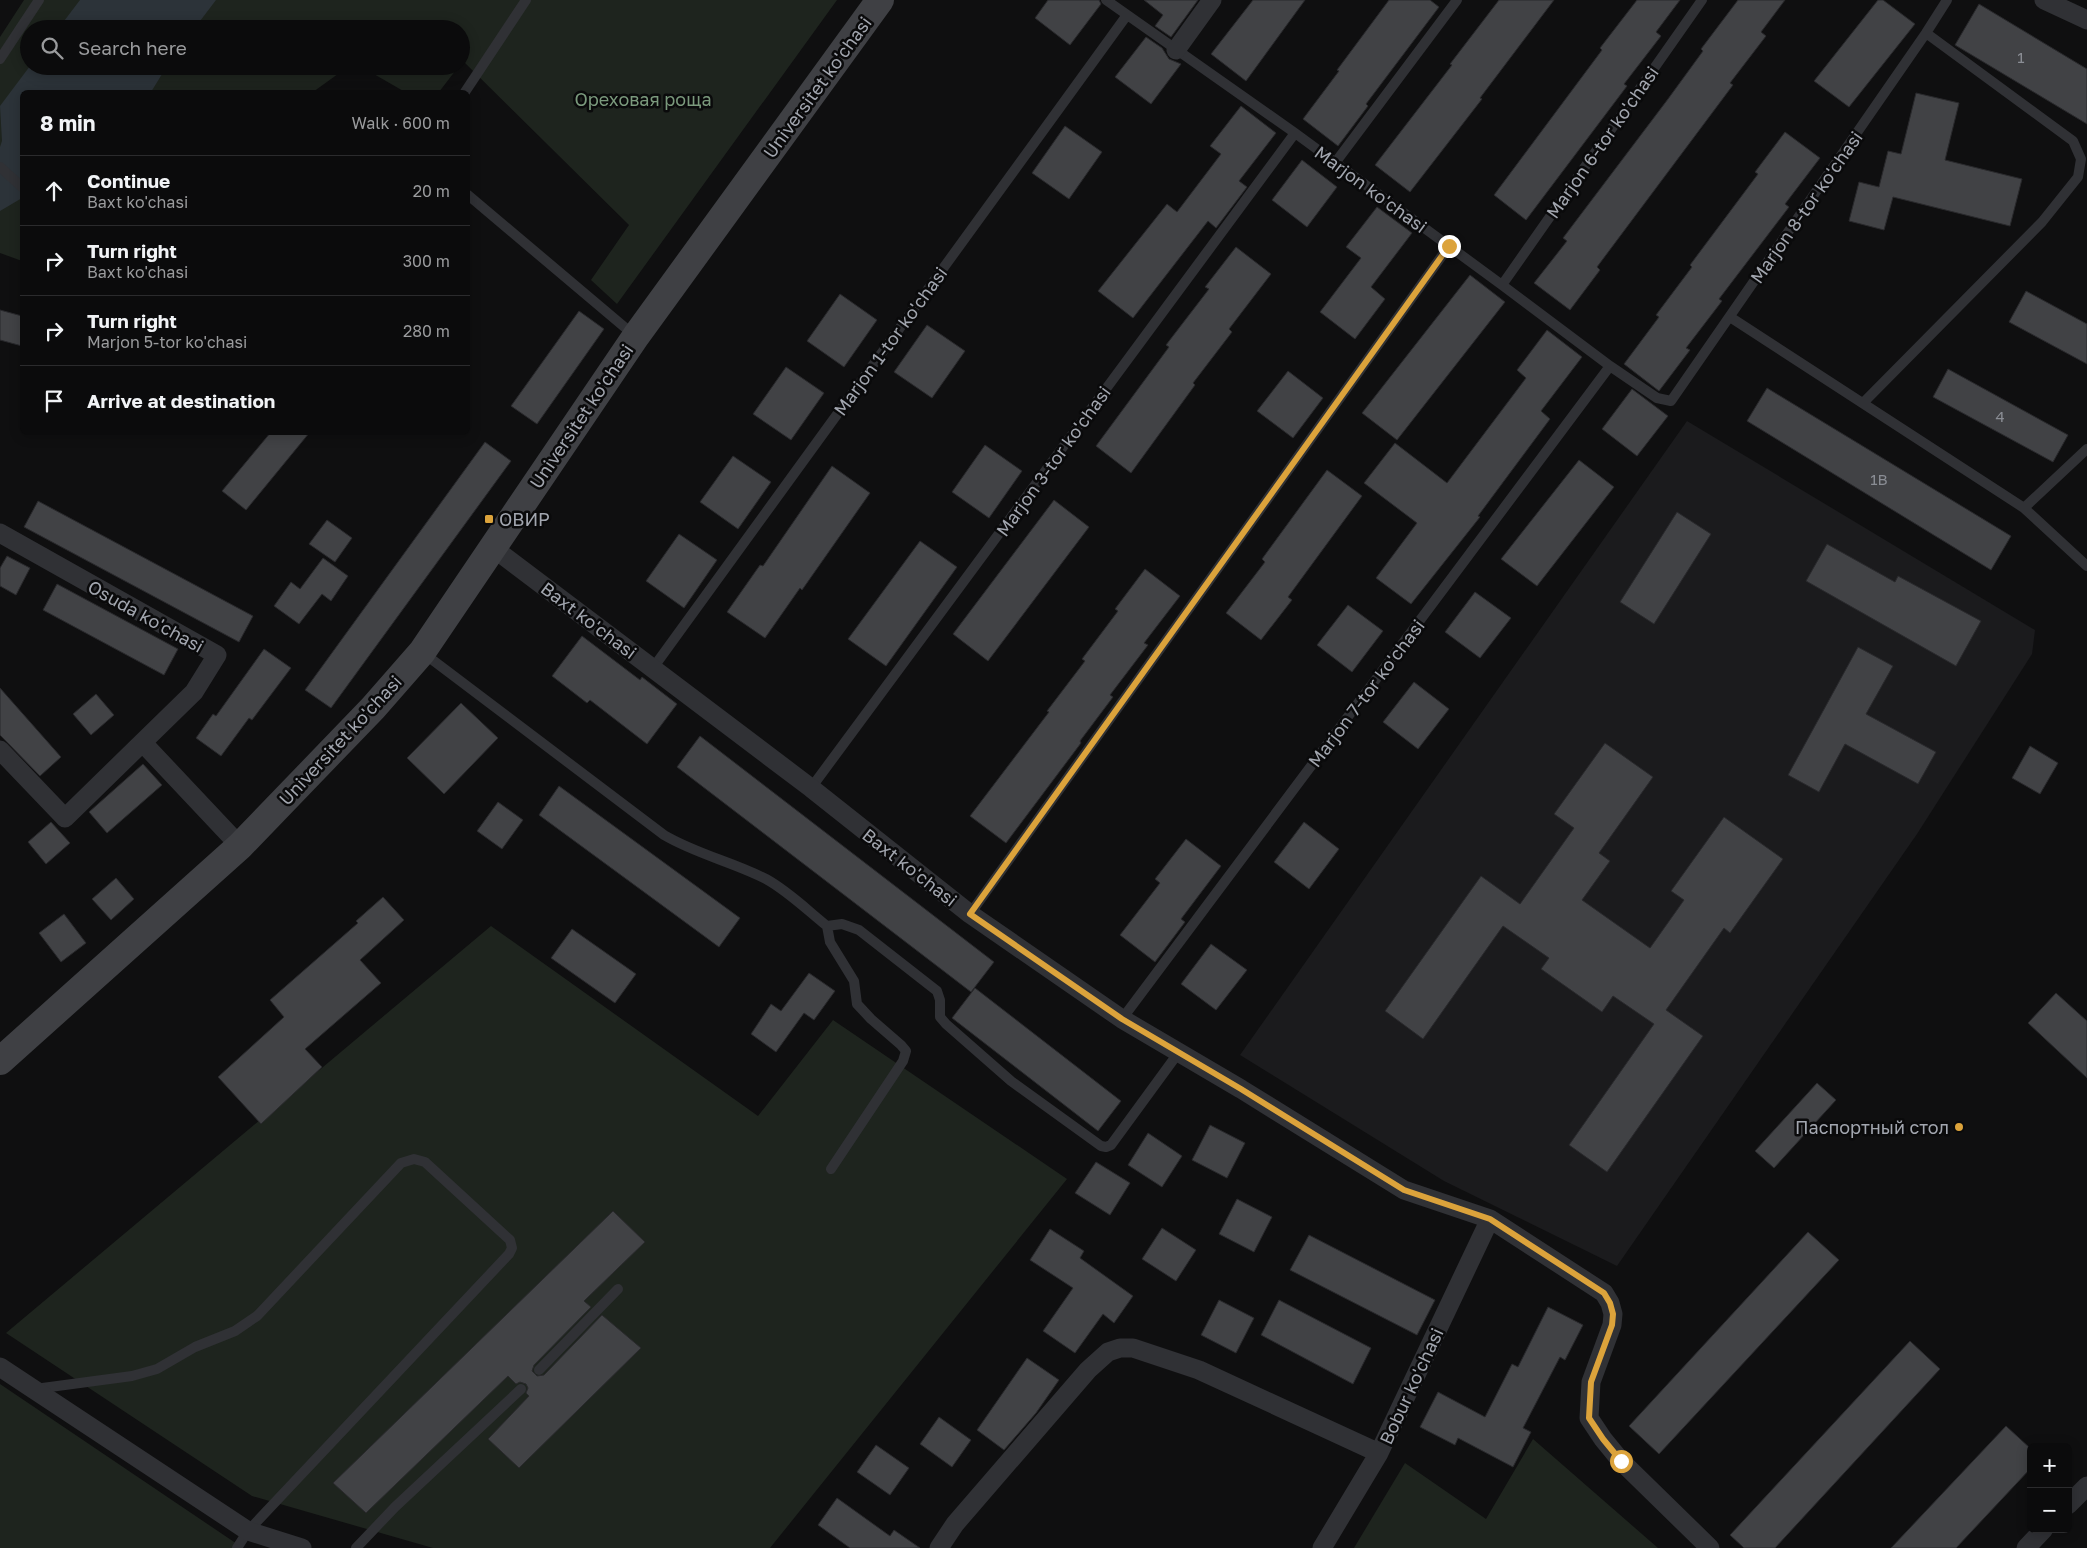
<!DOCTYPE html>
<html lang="en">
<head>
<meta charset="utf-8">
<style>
  body { margin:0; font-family:"Golos Text",sans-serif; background:#19191a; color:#f1f3f6 }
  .controls { position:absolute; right:15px; bottom:15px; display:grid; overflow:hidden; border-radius:8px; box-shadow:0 2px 12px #0003 }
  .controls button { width:45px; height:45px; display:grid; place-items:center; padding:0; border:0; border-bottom:1px solid #2b2b2d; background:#0b0b0c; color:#f1f3f6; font:25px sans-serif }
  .stop { position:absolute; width:15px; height:15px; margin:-11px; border:4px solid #dca33b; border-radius:50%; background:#fff }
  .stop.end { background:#dca33b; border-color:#fff; box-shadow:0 1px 5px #0008 }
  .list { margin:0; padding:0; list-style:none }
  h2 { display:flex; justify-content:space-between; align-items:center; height:65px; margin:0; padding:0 20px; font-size:21px }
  h2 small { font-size:16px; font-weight:400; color:#9a9b9d }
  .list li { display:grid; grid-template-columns:32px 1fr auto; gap:15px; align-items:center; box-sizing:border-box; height:70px; padding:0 20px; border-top:1px solid #2b2b2d }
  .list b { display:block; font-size:19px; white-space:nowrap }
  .list p { margin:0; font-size:16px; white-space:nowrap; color:#9a9b9d }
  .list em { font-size:16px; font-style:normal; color:#9a9b9d }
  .icon { flex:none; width:28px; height:28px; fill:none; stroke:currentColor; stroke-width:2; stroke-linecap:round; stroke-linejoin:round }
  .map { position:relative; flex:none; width:2087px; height:1548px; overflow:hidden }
  .search { position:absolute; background:#0b0b0c; box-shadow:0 2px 12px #0003; left:20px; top:20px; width:450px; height:55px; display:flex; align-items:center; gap:12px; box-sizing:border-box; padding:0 18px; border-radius:28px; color:#9a9b9d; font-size:19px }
  .panel { position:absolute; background:#0b0b0c; box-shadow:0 2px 12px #0003; left:20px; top:90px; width:450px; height:345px; border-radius:8px }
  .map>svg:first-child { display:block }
  .built { fill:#1b1b1d }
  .green { fill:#1e241e }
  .water { fill:#2c3339 }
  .building { fill:#414245; stroke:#29292c }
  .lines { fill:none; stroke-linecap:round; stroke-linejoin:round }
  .service { stroke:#303135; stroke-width:10 }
  .minor { stroke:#303135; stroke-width:19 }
  .secondary { stroke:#3f4044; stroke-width:28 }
  .route { stroke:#dca33b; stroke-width:6 }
  .poi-dot { fill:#dca33b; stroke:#0a0a0b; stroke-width:2 }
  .labels { text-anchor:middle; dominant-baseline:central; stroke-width:5; stroke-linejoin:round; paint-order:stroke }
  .number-label { font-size:15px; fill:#8a8d94 }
  .street-label { font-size:18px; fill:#a2a6af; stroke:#0a0a0b }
  .park-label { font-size:18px; fill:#7a997c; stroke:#0a0a0b }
  .poi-label { font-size:18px; fill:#a2a6af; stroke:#0a0a0b; text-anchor:start }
</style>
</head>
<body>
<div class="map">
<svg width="2087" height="1548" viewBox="0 0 2087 1548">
  <rect width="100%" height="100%" fill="#0f0f10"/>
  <path class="built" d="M1687,421L2035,630L2032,654L1917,834L1617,1266L1444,1181L1240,1055Z"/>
  <path class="green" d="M24,0H837L617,304L591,280L629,225L463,61L461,63V29H29V66H349L313,92H22V261L0,253V37Z
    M360,66H459L439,92H405Z
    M491,926L758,1116L833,1020L1067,1179L770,1548H433L252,1496L6,1333Z
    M0,1384L243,1548H0Z
    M1533,1439L1658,1548H1354L1405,1463L1486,1519Z"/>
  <path class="water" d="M80,0H216L194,29H58Z
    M30,66H167L151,92H22V198L0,211V147L2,141L0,106Z"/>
  <path class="building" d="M1048,0H1099L1101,4L1070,45L1035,18Z
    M1144,0H1198L1171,37L1155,26L1163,15Z
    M1253,0H1305L1246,81L1211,54Z
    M1389,0H1430L1439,7L1366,104L1368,106L1338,146L1303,119L1339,71L1337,70Z
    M1499,0H1554L1480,98L1482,99L1410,192L1375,165L1452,65L1450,64Z
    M1637,0H1680L1656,32L1661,36L1624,84L1627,86L1526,220L1494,195L1602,50L1600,48Z
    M1738,0H1785L1761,32L1766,36L1730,83L1733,85L1597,267L1600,270L1570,310L1534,283L1567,241L1563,238L1668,99L1703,51L1701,49Z
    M1878,0H1883L1915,24L1849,107L1814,81Z
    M1979,4L2087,69V124L1955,45Z
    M1146,37L1162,48L1169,59L1181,64L1151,104L1115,77Z
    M1916,93L1959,103L1945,160L2022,179L2010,226L1893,197L1884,230L1849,221L1859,182L1879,187L1888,151L1901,154Z
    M1241,106L1276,133L1239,181L1247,187L1216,228L1208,221L1133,318L1098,291L1167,204L1177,212L1221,154L1210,146Z
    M1065,126L1102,152L1069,199L1032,173Z
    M1785,132L1820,158L1785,204L1789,207L1719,299L1722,301L1686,348L1690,350L1659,391L1624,364L1659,317L1656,315L1692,267L1690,265L1758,174L1755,172Z
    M1302,160L1337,187L1307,227L1272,200Z
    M1377,207L1412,233L1371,287L1385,299L1355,339L1320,312L1361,258L1346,247Z
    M1236,247L1271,274L1229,329L1232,332L1193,383L1195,385L1131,473L1096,446L1169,347L1166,345L1209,289L1205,287Z
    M1470,275L1505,302L1397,440L1362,413Z
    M2026,291L2087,324V364L2009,322Z
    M840,294L877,320L844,367L807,341Z
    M0,310L22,316V346L0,340Z
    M579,311L604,329L537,424L511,406Z
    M927,325L965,351L932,398L894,372Z
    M1547,330L1582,357L1541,411L1550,419L1478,516L1480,517L1411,604L1376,578L1417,523L1364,483L1395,443L1447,483L1526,378L1517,370Z
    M786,367L824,393L791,440L753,414Z
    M1948,369L2068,435L2053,462L1933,397Z
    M1288,371L1323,398L1293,438L1257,411Z
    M1767,388L2011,536L1991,570L1747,421Z
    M1632,389L1668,416L1637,456L1602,429Z
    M271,432H310L246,510L222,491Z
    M485,442L511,461L331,708L305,690Z
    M985,445L1022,471L989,518L952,492Z
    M733,456L771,482L738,529L700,502Z
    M1579,460L1614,487L1537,586L1501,559Z
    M832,466L870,493L802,590L800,588L765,638L727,612L760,565L763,566Z
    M1327,470L1362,496L1288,597L1292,600L1261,640L1226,613L1265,562L1262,559Z
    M1054,500L1089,527L988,661L953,634Z
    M38,501L253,616L239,642L24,527Z
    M1677,512L1711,534L1654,624L1620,602Z
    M327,520L352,538L335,562L309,544Z
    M679,534L717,560L684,608L646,581Z
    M920,541L957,567L886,666L848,639Z
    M1827,544L1895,582L1898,576L1981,621L1956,666L1806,581Z
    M7,556L30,568L16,595L0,586V568Z
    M323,558L348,576L331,601L322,594L299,624L274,606L291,582L300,589Z
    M1145,569L1180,596L1144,643L1148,645L1110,695L1113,697L1080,741L1081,743L1006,843L970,816L1049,712L1047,711L1085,661L1082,659L1118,611L1115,609Z
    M57,584L178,649L164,675L43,610Z
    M1475,592L1511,618L1480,658L1445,632Z
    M1348,605L1383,631L1352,672L1317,645Z
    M582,636L640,680L642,677L677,704L647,744L590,700L587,703L552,676Z
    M1858,647L1893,666L1866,714L1936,752L1918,784L1845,744L1819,792L1788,775Z
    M264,649L291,668L252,720L249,718L221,756L196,738L213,714L216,716Z
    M1414,682L1449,709L1418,749L1383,722Z
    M0,688L61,757L40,776L0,735Z
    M96,694L114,715L91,735L73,714Z
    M461,703L498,738L444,794L407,758Z
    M700,736L994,962L971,992L677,767Z
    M1605,743L1653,777L1599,853L1610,861L1582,900L1650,948L1684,900L1671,891L1724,817L1783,859L1730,933L1724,928L1666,1010L1703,1036L1607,1172L1569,1145L1654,1024L1613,996L1602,1012L1541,969L1549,958L1503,926L1423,1039L1385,1011L1481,876L1520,904L1574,828L1554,814Z
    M2030,746L2058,763L2040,794L2012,778Z
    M143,764L162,785L107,833L89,812Z
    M559,786L740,918L719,947L539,815Z
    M498,802L523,820L502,849L477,831Z
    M51,822L70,843L46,864L28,842Z
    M1304,822L1339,849L1309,889L1274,862Z
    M1186,839L1221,866L1181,919L1185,922L1155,962L1120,935L1160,883L1155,879Z
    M116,878L134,899L111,920L92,899Z
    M383,897L404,920L360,960L381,983L305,1049L322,1067L261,1124L218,1077L284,1017L270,1000L358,923L356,921Z
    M64,914L86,943L61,962L39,933Z
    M572,929L636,974L615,1003L551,958Z
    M1211,944L1247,970L1216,1010L1181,984Z
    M809,973L835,991L814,1020L804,1013L776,1052L751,1034L771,1004L781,1011Z
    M975,988L1121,1101L1098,1131L952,1018Z
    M2056,993L2087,1021V1078L2028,1023Z
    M1817,1083L1836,1100L1774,1168L1755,1151Z
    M1210,1125L1245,1143L1227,1178L1192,1160Z
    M1148,1133L1182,1156L1162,1187L1128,1165Z
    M1096,1162L1130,1183L1110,1215L1075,1193Z
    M1237,1199L1272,1217L1254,1252L1219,1234Z
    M613,1211L645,1242L584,1301L591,1307L534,1365L532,1371L537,1376L544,1375L602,1315L641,1348L519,1468L488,1439L529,1396L526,1393L528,1388L526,1384L520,1382L516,1384L508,1376L366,1513L333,1483Z
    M1162,1228L1196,1250L1176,1281L1142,1259Z
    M1050,1229L1084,1251L1080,1258L1133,1296L1114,1323L1103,1314L1075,1353L1043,1331L1073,1288L1030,1260Z
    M1808,1232L1839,1260L1659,1454L1629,1426Z
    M1309,1235L1435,1300L1417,1335L1290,1270Z
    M1219,1300L1254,1318L1236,1353L1201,1335Z
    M1279,1300L1371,1348L1353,1384L1261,1335Z
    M1548,1307L1583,1325L1565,1360L1560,1357L1523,1428L1531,1432L1513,1467L1458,1438L1455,1445L1420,1427L1438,1392L1485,1417L1512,1364L1518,1367Z
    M1910,1341L1940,1369L1775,1548H1744L1730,1535Z
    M1027,1358L1059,1380L1036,1413L1004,1450L977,1430Z
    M939,1417L971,1440L952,1467L920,1444Z
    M2006,1426L2031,1449V1468L1956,1548H1891Z
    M876,1445L909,1468L890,1495L857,1472Z
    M837,1498L890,1536L894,1530L920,1548H850L818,1525Z"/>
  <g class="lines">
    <path class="service" d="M1106,0L1295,133L1502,285L1610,366L1657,398L1671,401L1926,33L1947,0
      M0,59L39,0
      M465,92L526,0
      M1335,163L1457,0
      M0,167L22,187
      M468,195L635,336
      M1502,285L1702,0
      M1730,317L2024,508L2087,566
      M1863,403L2042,222L2078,177L2081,159L2073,141L1926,33
      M2024,508L2087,449
      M422,652L664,835C696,854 733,862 766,879C788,891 807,910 827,926L842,924L859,930L937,991L940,1000V1017L946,1024L1011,1081L1101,1146L1106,1147L1111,1145L1179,1052
      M653,668L1127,15
      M811,788L1295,133
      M970,914L1449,246
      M827,926L830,942L854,981L857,1004L871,1019L901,1045L906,1051L903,1061L831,1169
      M1122,1019L1610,366
      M539,1370L618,1289
      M35,1389L132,1376L157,1369L195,1347L235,1331L257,1316L401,1163L414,1159L425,1162L510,1240L512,1248L509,1254L248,1531L237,1548
      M356,1548L395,1507L521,1389"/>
    <path class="minor" d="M2044,0L2087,20
      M1176,50L1212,0
      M0,533L217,655L194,692L65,818L0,750
      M492,547L811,788L970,914L1122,1019L1241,1089L1404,1190L1490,1219L1604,1293L1610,1303L1613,1314L1612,1325L1591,1382L1589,1418L1603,1439L1621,1461L1710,1548
      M143,743L240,846
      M0,1367L248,1531L302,1548
      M2068,1505L2087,1486
      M939,1548L955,1524L1088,1370L1108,1352L1120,1348H1133L1199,1370L1379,1453
      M1322,1548L1379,1453L1490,1219
      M2026,1548L2044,1529"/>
    <path class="secondary" d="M0,1061L240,846L373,708L422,652L636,336L880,0"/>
  </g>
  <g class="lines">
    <path class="route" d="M1449,246L970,914L1122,1019L1241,1089L1404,1190L1490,1219L1604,1293L1610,1303L1613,1314L1612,1325L1591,1382L1589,1418L1603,1439L1621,1461"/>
  </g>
  <g class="poi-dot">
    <rect x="484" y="514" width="10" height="10" rx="2.5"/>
    <circle cx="1959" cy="1127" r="5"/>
  </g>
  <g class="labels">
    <g class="number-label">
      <text x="2021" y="57">1</text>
      <text x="2000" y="416">4</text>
      <text x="1879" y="479">1B</text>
    </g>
    <g class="street-label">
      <text transform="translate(817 87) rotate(-54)">Universitet ko'chasi</text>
      <text transform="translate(1602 142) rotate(-55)">Marjon 6-tor ko'chasi</text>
      <text transform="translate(1371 189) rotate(36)">Marjon ko'chasi</text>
      <text transform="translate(1806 207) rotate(-55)">Marjon 8-tor ko'chasi</text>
      <text transform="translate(890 341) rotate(-54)">Marjon 1-tor ko'chasi</text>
      <text transform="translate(581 416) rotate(-56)">Universitet ko'chasi</text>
      <text transform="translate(1053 461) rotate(-54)">Marjon 3-tor ko'chasi</text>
      <text transform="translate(146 616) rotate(29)">Osuda ko'chasi</text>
      <text transform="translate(589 620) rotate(37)">Baxt ko'chasi</text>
      <text transform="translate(1366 693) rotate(-53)">Marjon 7-tor ko'chasi</text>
      <text transform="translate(340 740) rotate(-47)">Universitet ko'chasi</text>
      <text transform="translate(910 867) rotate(38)">Baxt ko'chasi</text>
      <text transform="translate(1411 1386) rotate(-65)">Bobur ko'chasi</text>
    </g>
    <g class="park-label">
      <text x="643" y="99">Ореховая роща</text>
    </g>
    <g class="poi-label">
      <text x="499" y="519">ОВИР</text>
      <text x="1949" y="1127" text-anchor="end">Паспортный стол</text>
    </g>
  </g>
</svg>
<div class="controls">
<button>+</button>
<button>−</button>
</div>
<div class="stop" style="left:1621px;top:1461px"></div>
<div class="stop end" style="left:1449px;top:246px"></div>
<div class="search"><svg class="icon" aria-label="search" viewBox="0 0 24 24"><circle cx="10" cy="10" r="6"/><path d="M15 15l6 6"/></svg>Search here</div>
<section class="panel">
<h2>8 min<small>Walk · 600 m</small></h2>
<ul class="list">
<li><svg class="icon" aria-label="ahead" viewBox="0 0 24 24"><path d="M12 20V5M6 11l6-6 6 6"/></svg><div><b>Continue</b><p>Baxt ko'chasi</p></div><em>20 m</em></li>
<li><svg class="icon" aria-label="right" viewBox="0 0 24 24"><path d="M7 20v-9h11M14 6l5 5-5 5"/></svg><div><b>Turn right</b><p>Baxt ko'chasi</p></div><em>300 m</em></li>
<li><svg class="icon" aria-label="right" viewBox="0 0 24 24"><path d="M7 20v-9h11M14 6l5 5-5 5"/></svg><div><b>Turn right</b><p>Marjon 5-tor ko'chasi</p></div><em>280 m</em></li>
<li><svg class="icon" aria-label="arrive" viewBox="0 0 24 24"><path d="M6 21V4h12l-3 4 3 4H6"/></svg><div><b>Arrive at destination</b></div></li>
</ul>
</section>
</div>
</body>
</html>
